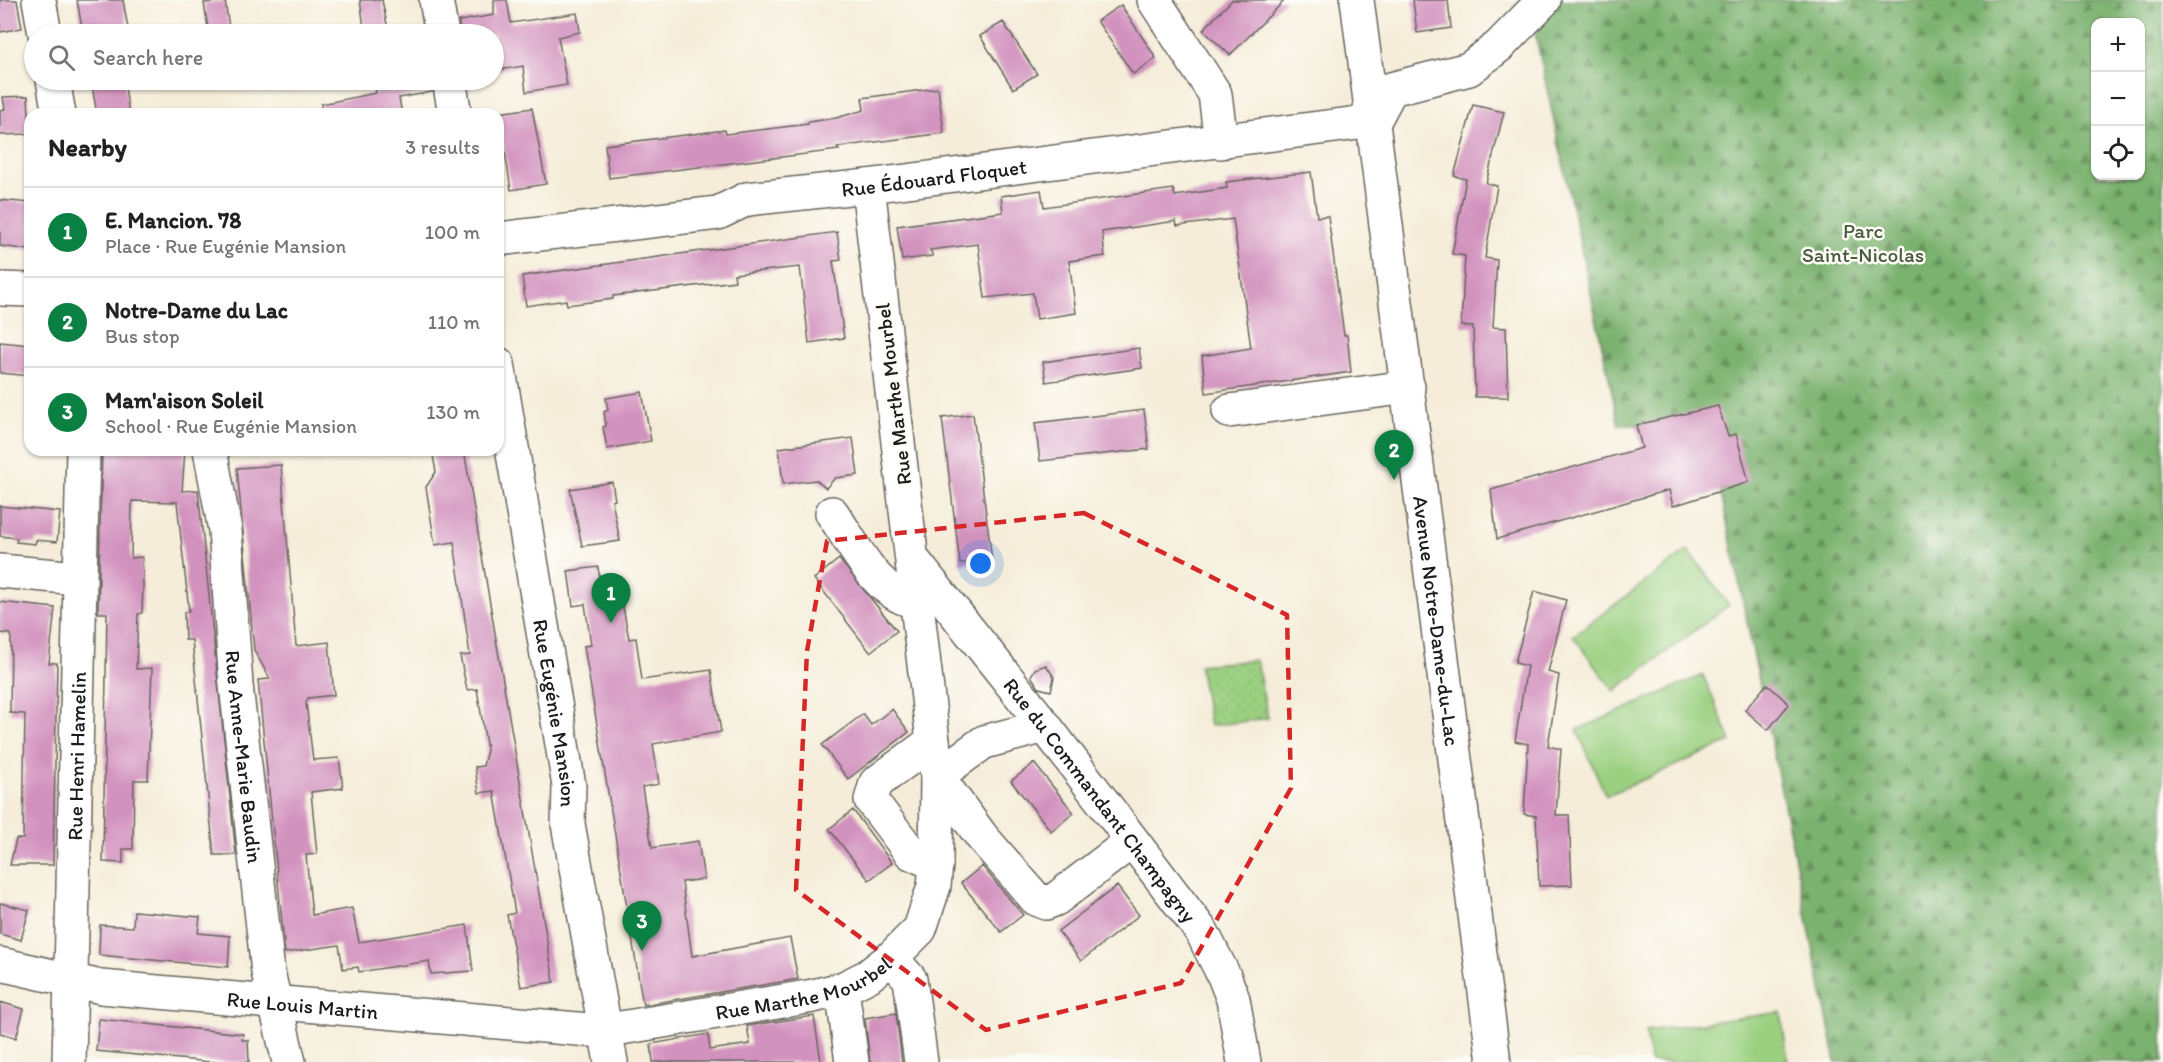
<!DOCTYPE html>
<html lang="en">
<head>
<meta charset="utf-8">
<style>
  body { margin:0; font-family:Itim,sans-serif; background:#f2f2f2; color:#222 }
  .controls { position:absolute; right:18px; top:18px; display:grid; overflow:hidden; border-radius:12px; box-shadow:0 2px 4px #0004 }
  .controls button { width:54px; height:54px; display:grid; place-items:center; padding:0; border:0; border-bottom:2px solid #e0e0e0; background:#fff; color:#222; font:30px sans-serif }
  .you { position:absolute; left:981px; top:564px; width:21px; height:21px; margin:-15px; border:4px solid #fff; border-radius:50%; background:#1a73e8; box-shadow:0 0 0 9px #1a73e833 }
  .badge { display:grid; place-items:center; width:39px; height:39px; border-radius:50%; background:#0b8043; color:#fff; font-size:20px; font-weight:700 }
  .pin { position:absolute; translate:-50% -50px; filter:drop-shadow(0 2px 3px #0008) }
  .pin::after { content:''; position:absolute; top:32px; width:21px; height:18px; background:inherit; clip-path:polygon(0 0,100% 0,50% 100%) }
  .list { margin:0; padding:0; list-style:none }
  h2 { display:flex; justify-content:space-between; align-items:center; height:78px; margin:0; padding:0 24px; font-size:26px }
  h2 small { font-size:20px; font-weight:400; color:#767676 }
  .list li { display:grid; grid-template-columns:39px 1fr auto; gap:18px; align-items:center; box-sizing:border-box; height:90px; padding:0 24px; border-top:2px solid #e0e0e0 }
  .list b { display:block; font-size:22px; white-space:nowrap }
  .list p { margin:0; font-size:20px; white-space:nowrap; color:#767676 }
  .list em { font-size:20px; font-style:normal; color:#767676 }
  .icon { flex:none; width:33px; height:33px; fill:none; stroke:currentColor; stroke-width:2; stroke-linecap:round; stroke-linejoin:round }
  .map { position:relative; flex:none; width:2163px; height:1062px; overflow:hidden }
  .search { position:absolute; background:#fff; box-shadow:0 2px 4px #0004; left:24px; top:24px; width:480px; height:66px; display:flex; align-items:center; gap:15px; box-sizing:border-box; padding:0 21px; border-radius:33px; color:#767676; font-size:22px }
  .panel { position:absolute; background:#fff; box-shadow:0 2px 4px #0004; left:24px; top:108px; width:480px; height:348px; border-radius:18px }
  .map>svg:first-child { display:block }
  .grass { fill:url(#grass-dots); stroke:#5c764e; stroke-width:1.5 }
  .forest { fill:url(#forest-firs); stroke:#4c6746; stroke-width:1.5; fill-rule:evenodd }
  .pitch { fill:#9bd081; stroke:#5c764e; stroke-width:1.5 }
  .building { fill:#d292be }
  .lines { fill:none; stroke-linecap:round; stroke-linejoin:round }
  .minor-casing { stroke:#68655e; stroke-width:36 }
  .minor { stroke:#fff; stroke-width:33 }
  .marked { fill:none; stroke:#d62828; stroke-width:4.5; stroke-dasharray:12 8; stroke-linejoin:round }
  .labels { text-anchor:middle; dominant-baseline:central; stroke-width:5; stroke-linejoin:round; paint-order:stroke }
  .street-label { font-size:21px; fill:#1c1c1c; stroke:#fdfcf7 }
  .park-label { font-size:21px; fill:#485b3f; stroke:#fdfcf7 }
</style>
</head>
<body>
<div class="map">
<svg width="2163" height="1062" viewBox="0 0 2163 1062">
  <defs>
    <pattern id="grass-dots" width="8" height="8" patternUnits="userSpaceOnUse" patternTransform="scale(1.5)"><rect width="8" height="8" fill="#9bd081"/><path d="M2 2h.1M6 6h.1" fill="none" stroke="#85b26f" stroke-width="1.8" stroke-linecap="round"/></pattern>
    <pattern id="forest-firs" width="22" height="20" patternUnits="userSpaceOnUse" patternTransform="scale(1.5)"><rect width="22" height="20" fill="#7cb26f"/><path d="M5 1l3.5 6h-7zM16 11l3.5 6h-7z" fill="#65905a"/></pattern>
  </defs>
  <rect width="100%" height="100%" fill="#fdfcf7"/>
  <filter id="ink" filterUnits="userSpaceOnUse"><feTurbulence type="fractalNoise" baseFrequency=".0167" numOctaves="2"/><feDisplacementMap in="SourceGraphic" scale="12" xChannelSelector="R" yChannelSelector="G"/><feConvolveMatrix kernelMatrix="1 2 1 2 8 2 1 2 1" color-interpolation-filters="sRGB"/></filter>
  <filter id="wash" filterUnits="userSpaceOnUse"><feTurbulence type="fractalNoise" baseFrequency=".008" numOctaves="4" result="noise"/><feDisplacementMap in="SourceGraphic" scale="24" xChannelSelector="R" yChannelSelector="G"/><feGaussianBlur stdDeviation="1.35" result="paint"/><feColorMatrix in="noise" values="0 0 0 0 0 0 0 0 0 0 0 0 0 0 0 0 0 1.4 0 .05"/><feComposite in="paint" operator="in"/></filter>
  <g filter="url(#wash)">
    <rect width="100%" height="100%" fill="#f5edd9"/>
    <path class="grass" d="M1256,660L1268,718L1210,726L1199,665Z"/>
    <path class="forest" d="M1528,0H2163V1062H1836L1707,424L1619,425ZM2096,22H2140V176H2096Z"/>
    <path class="pitch" d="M1688,550L1729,605L1614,691L1573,636Z
      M1703,675L1731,741L1606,796L1577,730Z
      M1781,1012L1788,1062H1650L1646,1031Z"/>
    <g id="blocks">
      <path class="building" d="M0,0H17L22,28L0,32Z
        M77,0H123L129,34H83Z
        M360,0H382L389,34H365Z
        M494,0H507L511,23L577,13L580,32L558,37L567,85L526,92L523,66L494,71V34H460L459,21L494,15Z
        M1232,0H1285L1230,55L1203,30Z
        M1413,0H1448L1451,28L1417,33Z
        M225,1L230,34H209L204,3Z
        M1121,5L1156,58L1133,74L1097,21Z
        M1003,22L1037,74L1013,89L980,36Z
        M91,80H124L129,114H97Z
        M374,80H431L432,92L399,98L402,114H322L321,104L376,93Z
        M938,88L944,133L837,147L839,150L609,178L605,145L725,130L726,134L808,124V122L836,118L864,110L862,98Z
        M28,96L30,134L0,135V110L5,109L3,97Z
        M1473,105L1504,112L1486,183L1497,186L1485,258L1497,260L1493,327L1506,328L1508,397H1475L1473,327L1461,326L1465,256L1452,254L1466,179L1454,176Z
        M532,108L546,184L511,190L499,113Z
        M1311,172L1317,217L1328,216L1344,335H1347L1351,372L1206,393L1202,356L1251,348L1233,219L1177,226L1176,221L1102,232L1105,256L1069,261L1076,313L1037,319L1033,293L985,298L978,244L930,250L933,256L902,260L897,226L1003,212L1001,196L1041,190L1044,207L1173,189L1175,196L1227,188L1226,182Z
        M0,200L30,203V250L0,246Z
        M837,232L841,260L833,261L844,338L809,343L800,267L734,274L735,281L613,296V299L567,305L566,300L526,306L522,276Z
        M0,342L30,345V376L0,373Z
        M1139,348L1142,368L1046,382L1043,362Z
        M642,392L651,441L607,449L603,427L606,426L604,412L608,410L606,398Z
        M1718,406L1728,436L1736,434L1749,482L1673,506L1669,490L1497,539L1491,490L1642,448L1636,425Z
        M1144,410L1149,449L1040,461L1035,423Z
        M973,414L992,560L960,564L942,418Z
        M853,438L858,475L835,478L826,488L816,480L783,484L779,448Z
        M102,450H185L182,491L198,490L236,855H214L192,640H185L184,612L189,611L177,502L132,501L131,558L142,557L143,585L142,613L138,614L136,669L152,668L148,780H134L133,849H123V863L103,862L107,613H98Z
        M432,450H464L554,982L521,987L507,915L515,913L494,791L479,793L475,767L483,766L487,750L477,689L467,690L460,656L470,655L454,542L435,545L426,487L436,472Z
        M281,465L296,646L329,642L334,695L308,698L306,703L313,760L339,758L343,788L311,792L317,854L306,855L312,915L352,908L359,942L467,925L473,971L431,974L429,961L359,972L358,967L343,969L339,945L285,953L258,680L270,679L254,650L237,468Z
        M612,482L615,500L612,501L620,541L582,546L570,489Z
        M0,506L60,512L57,542L36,540L35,544L16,542L17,538L0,536Z
        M839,559L897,631L870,652L814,579Z
        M598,567L603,600L621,596L629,639L636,638L642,680L711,670L721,732L653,744L659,784L642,787L652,848L698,841L704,879L682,882L692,956L790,938L798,979L643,1005L584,646L591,645L585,604L573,606L568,571Z
        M1534,591L1566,600L1548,672L1559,675L1548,746L1561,749L1556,815H1569L1572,885L1539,886L1536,816L1524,814L1528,744L1515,741L1527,666L1515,663Z
        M0,602L55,608L49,663H57L53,865H10L16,839H23L25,714L10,713L11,634L0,633Z
        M1046,665L1054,677L1051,691L1039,688L1031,676L1035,669Z
        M1767,684L1789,704L1768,730L1745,710Z
        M892,709L909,732L848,779L822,745L863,714L871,725Z
        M1034,763L1074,813L1051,831L1011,781Z
        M853,810L892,863L869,880L829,829Z
        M982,866L1023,915L1001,932L961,883Z
        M1117,886L1139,915L1081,961L1058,931Z
        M0,903L29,910L21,940L0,934Z
        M134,911L200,917L198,933L230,936L228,967L99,955L100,925L133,927Z
        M0,1002L24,1009L16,1038L0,1033Z
        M896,1013L902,1062H870L865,1018Z
        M814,1016L821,1062H653L651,1044L708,1034L710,1050L750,1044L747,1026Z
        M99,1019L243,1034L242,1040H248L249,1062H211L96,1051Z"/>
    </g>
  </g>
  <g filter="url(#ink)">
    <use href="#blocks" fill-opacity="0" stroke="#68655e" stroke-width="1.5"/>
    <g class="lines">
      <defs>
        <g id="minor">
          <path d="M39,0L45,34"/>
          <path d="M436,0L442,34"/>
          <path d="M1154,0L1215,94L1221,142"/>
          <path id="s1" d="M1357,0L1494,1062"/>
          <path d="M53,80L59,114"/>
          <path d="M449,80L455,114"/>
          <path d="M1374,121L1391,89L1469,69L1499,46L1544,0"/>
          <path id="s2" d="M498,239L718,213L747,199L868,186L1374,121"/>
          <path d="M0,289L30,290"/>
          <path id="s3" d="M498,364L569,786L568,824L611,1062"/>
          <path d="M1229,411L1408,387"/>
          <path id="s4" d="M210,450L225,530L236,685L268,972L289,1062"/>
          <path d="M832,513C854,544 877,597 918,602"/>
          <path id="s5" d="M914,561L1045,726L1202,932L1224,976L1233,999L1244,1062"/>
          <path d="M0,571L78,578"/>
          <path d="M1045,726L984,742L937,776L982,837L1036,899L1046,903L1056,899L1132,841"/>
          <path d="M933,741L876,783L871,800L911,853L936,864"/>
          <path d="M891,958L910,979L921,1062"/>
          <path id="s6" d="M0,964L101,987L589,1030L621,1028L813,996L842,989L868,976L891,958L920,929L934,886L936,864L937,776L933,741L868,186"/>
          <path d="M842,989L852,1062"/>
          <path id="s7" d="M69,1062L83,450"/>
        </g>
      </defs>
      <use href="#minor" class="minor-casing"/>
      <use href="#minor" class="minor"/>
    </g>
  </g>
  <path class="marked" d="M1084,513L1287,615L1291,788L1181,983L986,1030L796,890L807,651L827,541Z"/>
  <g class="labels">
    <g class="street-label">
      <text stroke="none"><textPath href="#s2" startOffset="442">Rue Édouard Floquet</textPath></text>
      <text transform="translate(893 394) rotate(-97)">Rue Marthe Mourbel</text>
      <text stroke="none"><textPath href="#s1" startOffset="626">Avenue Notre-Dame-du-Lac</textPath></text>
      <text stroke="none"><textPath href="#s3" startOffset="354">Rue Eugénie Mansion</textPath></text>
      <text stroke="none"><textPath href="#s7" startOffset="306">Rue Henri Hamelin</textPath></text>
      <text stroke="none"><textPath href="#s4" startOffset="309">Rue Anne-Marie Baudin</textPath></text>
      <text stroke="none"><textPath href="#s5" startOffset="303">Rue du Commandant Champagny</textPath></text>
      <text stroke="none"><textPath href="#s6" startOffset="813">Rue Marthe Mourbel</textPath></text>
      <text stroke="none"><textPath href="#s6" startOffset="306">Rue Louis Martin</textPath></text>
    </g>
    <g class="park-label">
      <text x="1863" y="230">Parc<tspan x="1863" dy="24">Saint-Nicolas</tspan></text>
    </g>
  </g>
</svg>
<div class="controls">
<button>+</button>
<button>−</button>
<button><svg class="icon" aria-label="locate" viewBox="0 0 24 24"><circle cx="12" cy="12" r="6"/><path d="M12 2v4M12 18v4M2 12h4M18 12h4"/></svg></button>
</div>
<div class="you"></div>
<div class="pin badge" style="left:611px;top:623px">1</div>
<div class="pin badge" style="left:1394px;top:480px">2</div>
<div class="pin badge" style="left:642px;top:951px">3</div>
<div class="search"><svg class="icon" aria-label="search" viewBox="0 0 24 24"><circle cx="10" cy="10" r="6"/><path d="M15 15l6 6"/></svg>Search here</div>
<section class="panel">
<h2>Nearby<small>3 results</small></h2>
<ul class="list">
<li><span class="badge">1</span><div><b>E. Mancion. 78</b><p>Place · Rue Eugénie Mansion</p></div><em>100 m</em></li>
<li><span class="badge">2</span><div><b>Notre-Dame du Lac</b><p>Bus stop</p></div><em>110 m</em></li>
<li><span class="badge">3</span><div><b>Mam'aison Soleil</b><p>School · Rue Eugénie Mansion</p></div><em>130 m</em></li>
</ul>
</section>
</div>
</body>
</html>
